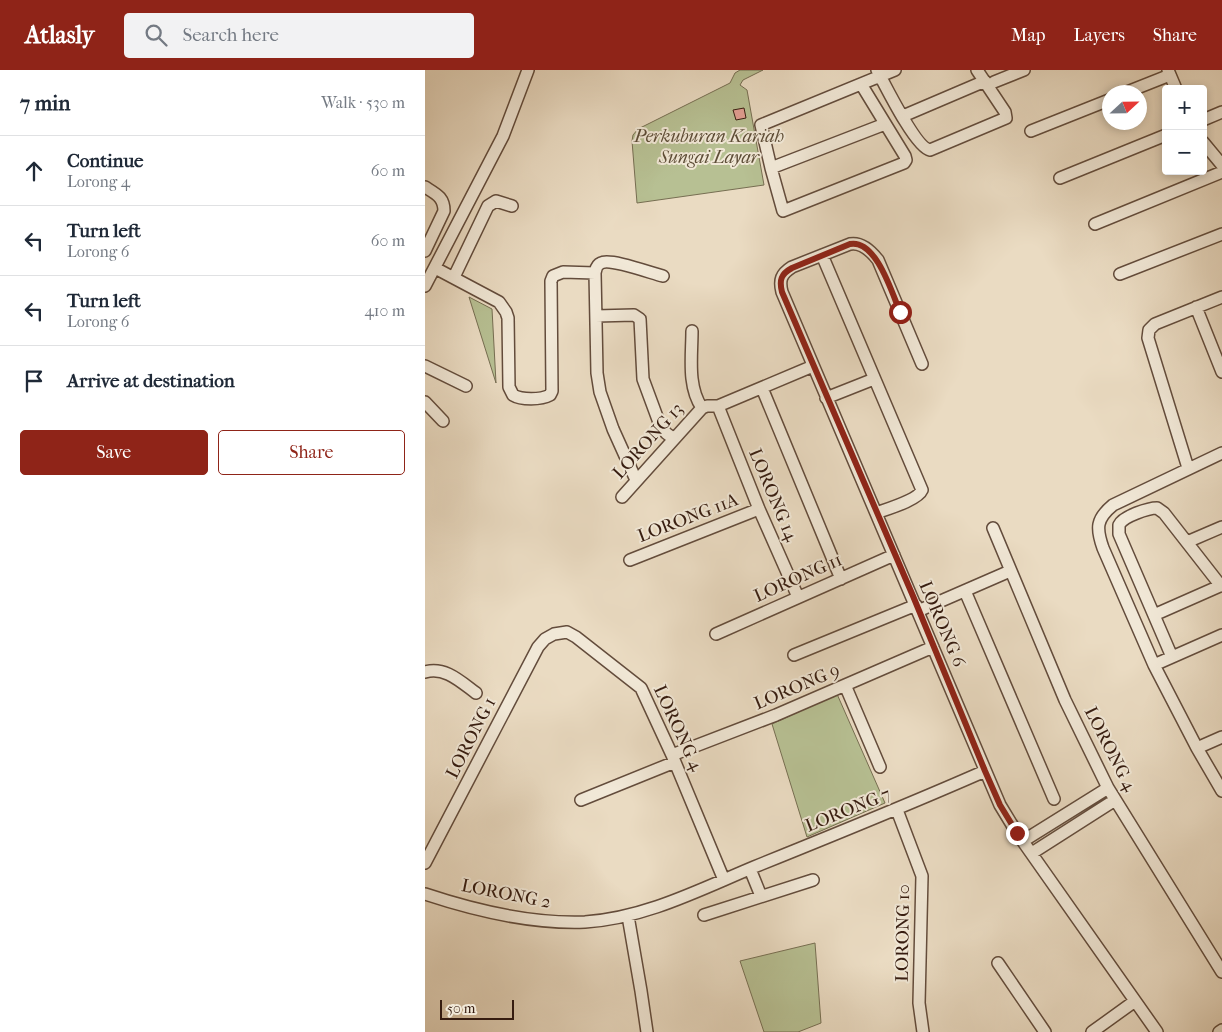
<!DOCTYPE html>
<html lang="en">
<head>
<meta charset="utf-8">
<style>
  body { margin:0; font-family:"IM FELL French Canon",serif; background:#f2f2f3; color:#1f2937 }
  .controls { position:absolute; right:15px; top:15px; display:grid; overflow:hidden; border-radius:5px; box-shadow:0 2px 8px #0003 }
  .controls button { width:45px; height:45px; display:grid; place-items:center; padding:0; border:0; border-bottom:1px solid #e0e1e3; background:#fff; color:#1f2937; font:25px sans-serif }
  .compass { position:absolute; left:677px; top:15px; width:45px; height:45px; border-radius:50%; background:#fff; box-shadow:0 2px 8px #0003; rotate:68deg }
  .scale { position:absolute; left:15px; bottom:12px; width:74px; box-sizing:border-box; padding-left:5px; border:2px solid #361c10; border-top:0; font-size:14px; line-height:18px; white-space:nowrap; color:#361c10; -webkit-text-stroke:4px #f1e8d7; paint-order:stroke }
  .stop { position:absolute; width:15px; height:15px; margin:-11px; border:4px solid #8f2418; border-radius:50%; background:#fff }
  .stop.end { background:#8f2418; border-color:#fff; box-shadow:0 1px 5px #0008 }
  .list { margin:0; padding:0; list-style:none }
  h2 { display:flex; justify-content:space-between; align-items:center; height:65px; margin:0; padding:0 20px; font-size:21px }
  h2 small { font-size:16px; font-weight:400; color:#747a83 }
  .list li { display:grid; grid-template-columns:32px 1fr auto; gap:15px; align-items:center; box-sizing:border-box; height:70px; padding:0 20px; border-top:1px solid #e0e1e3 }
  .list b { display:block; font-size:19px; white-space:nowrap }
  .list p { margin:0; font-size:16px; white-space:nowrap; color:#747a83 }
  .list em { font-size:16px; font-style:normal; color:#747a83 }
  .actions { display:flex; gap:10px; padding:15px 20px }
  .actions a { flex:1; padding:11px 0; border:1px solid #8f2418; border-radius:5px; text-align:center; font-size:18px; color:#8f2418 }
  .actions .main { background:#8f2418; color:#fff }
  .icon { flex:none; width:28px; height:28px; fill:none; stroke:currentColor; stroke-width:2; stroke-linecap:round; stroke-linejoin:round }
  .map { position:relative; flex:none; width:797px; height:962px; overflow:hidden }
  header { display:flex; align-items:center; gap:30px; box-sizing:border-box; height:70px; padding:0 25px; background:#8f2418; color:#fff }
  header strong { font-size:24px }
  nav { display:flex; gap:28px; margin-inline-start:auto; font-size:18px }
  .search { width:350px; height:45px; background:#f2f2f3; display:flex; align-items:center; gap:12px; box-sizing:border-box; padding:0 18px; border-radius:5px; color:#747a83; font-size:19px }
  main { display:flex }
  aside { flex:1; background:#fff }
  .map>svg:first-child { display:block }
  .green { fill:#b7c093; stroke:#766e52 }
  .building { fill:#e5a095; stroke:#361c10 }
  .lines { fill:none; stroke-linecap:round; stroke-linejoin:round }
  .minor-casing { stroke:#634c3c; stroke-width:14 }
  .minor { stroke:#f1e8d7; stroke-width:11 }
  .route { stroke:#8f2418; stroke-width:6 }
  .labels { text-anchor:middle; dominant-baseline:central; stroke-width:4; stroke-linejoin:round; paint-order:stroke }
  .park-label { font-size:18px; font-style:italic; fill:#5d4d37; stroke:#f1e8d7 }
  .street-label { font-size:18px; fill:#361c10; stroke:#f1e8d7 }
</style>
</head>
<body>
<header>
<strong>Atlasly</strong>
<div class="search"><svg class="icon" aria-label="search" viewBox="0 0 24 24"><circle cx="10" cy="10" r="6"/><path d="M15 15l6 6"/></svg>Search here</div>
<nav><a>Map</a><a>Layers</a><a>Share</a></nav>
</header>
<main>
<aside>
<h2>7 min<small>Walk · 530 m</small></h2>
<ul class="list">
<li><svg class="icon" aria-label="ahead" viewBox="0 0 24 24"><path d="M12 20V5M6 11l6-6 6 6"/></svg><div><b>Continue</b><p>Lorong 4</p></div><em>60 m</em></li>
<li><svg class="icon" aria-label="left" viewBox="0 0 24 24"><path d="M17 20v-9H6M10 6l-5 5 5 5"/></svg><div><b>Turn left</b><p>Lorong 6</p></div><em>60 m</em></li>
<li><svg class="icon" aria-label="left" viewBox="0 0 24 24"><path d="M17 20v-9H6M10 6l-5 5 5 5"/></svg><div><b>Turn left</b><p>Lorong 6</p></div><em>410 m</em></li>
<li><svg class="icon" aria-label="arrive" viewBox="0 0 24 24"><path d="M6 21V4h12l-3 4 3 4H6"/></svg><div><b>Arrive at destination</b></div></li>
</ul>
<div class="actions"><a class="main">Save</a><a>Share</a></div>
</aside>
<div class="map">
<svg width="797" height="962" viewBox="0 0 797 962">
  <rect width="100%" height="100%" fill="#eadbc2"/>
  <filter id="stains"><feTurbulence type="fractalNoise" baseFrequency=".004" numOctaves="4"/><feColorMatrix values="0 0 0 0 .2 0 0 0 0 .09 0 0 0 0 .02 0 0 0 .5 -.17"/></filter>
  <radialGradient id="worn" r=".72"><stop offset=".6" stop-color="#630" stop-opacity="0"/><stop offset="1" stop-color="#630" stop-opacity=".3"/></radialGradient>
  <path class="green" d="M315,0H338L318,10L315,15L322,20L339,115L212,133L207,71L208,65L213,59L305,13L310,3Z
    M44,227L67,239L71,313Z
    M412,624L460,733L382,767L347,654Z
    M390,873L396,953L373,962H339L315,891Z"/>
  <path class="building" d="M319,38L321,48L311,50L308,40Z"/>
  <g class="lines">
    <defs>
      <path id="minor" d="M452,0C460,15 491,78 505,80L581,48L580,42L552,0
        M743,0L751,19
        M569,12L599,0
        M436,14L480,86L481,90L479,93L358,141L346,98L336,55L470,0
        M702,22L745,5
        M478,46L560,11
        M778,50L797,42
        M606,61L684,30
        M778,72L797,95
        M346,98L460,54
        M635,108L741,65
        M0,117C11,124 19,127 19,141L0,181
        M670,154L797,102
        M397,185L497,420C493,430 462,439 451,443
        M10,198L74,232L81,242L83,248L84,317L88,325C96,330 116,330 125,325L127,321L126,211L128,206L138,202L170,203
        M695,204L797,164
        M29,207L63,136L71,131L87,136
        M0,216L78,66L103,0
        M771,237L797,302
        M171,246L209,245L215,249L218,309L235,355L241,363L249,369
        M267,261C267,286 262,316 277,338
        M497,294L453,190C446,181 436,172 425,174L367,197C356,204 354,210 357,222L575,735L592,763L732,962
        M0,296L41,316
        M337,318L416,509
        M401,328L449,309
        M0,332L18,351
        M293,336L334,439L373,527
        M797,383L688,435C671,449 671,458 678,478L729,595L772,678L797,721
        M763,398L723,268L724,260L730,254L797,227
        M211,410L188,359L175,322L172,303L170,203C171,199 171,195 176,193C185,188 226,203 238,206
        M197,427L277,338L282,336H293L388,296
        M568,458L640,630L683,718L797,902
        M762,472L797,457
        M205,490L334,439
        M540,521L629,729
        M493,541L585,501
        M729,545L797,515
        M291,564L469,485
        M369,585L491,535
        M747,587L694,464C694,462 694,456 694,455C698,446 724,438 732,438L739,443L796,516
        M729,595L797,565
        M0,602C20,596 36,612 51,623
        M420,615L455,697
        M772,678L797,667
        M247,685L351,645L508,577
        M156,730L250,692
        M472,740L497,806L494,933L498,962
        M598,771L683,718
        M607,783L690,730
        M0,793L113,577L120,569L129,564L142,562L151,567L216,618L247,685L299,810
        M325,799L336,826
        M0,824C51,841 106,854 160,852C220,848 274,820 329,797C406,766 483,735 560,701
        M279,845L388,810
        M203,846L216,921L222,962
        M573,893L620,962
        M667,962L710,931
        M794,962L797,960"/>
    </defs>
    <use href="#minor" class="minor-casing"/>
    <use href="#minor" class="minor"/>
  </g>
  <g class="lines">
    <path class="route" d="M475,242C467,223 451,169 425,174L367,198C356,204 354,210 357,222L488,526L560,701L575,735L592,763"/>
  </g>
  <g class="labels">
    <g class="park-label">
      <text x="284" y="66">Perkuburan Kariah<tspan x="284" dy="21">Sungai Layar</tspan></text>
    </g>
    <g class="street-label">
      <text transform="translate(223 371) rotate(-48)">LORONG 13</text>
      <text transform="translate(348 425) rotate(67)">LORONG 14</text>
      <text transform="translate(263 448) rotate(-21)">LORONG 11A</text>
      <text transform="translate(373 508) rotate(-24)">LORONG 11</text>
      <text transform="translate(517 554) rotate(67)">LORONG 6</text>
      <text transform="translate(372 617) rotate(-23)">LORONG 9</text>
      <text transform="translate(253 658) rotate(65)">LORONG 4</text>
      <text transform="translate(46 668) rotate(-63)">LORONG 1</text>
      <text transform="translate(685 679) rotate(63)">LORONG 4</text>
      <text transform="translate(423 740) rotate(-22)">LORONG 7</text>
      <text transform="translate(81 824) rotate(11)">LORONG 2</text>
      <text transform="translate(478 863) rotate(-89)">LORONG 10</text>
    </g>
  </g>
  <rect width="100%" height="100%" filter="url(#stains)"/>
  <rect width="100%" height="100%" fill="url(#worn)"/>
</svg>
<div class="controls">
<button>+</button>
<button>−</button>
</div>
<svg class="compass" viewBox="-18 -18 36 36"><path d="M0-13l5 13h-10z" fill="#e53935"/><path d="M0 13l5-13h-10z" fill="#747a83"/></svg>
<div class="scale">50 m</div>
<div class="stop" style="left:475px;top:242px"></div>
<div class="stop end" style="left:592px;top:763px"></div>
</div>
</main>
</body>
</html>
